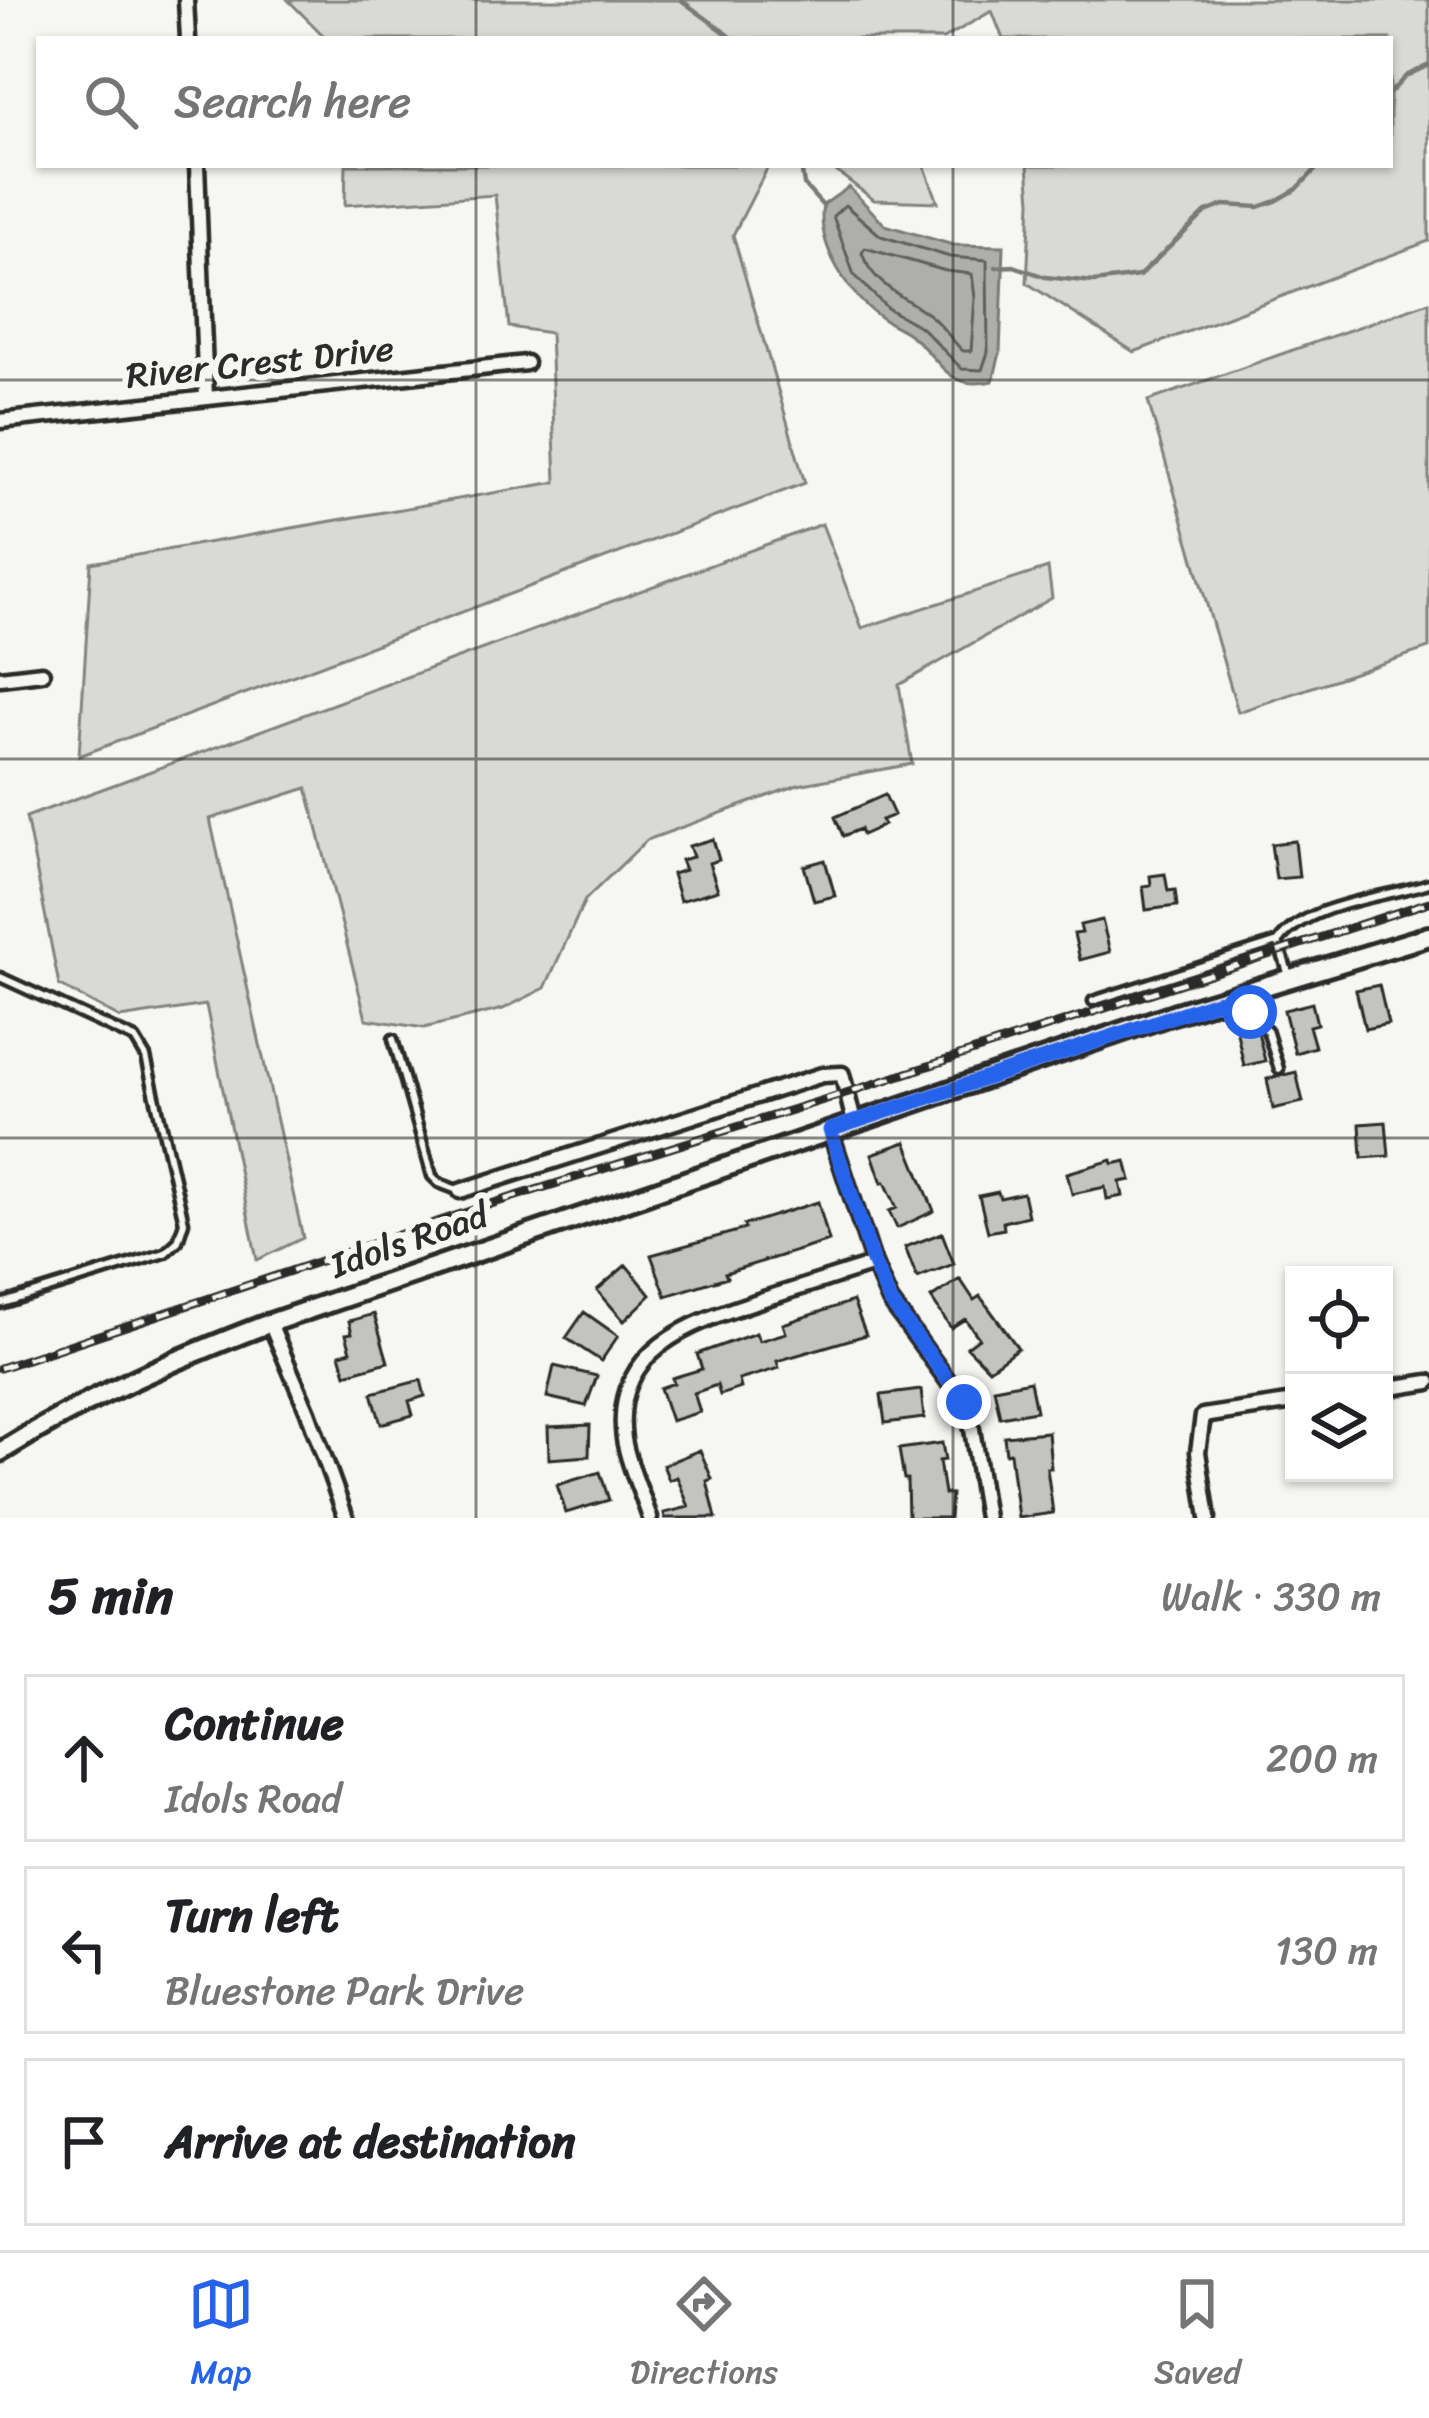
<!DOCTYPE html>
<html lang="en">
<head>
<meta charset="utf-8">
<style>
  body { margin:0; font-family:Sriracha,sans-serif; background:#f6f6f6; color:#202124 }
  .controls { position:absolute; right:36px; bottom:36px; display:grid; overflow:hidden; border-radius:0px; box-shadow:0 3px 9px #0004 }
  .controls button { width:108px; height:108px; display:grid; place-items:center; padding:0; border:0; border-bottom:3px solid #e0e0e0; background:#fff; color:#202124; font:60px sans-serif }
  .stop { position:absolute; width:36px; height:36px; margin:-27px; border:9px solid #2563eb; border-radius:50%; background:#fff }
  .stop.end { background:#2563eb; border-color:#fff; box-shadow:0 3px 12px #0008 }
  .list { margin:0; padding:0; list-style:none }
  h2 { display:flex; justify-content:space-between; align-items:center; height:156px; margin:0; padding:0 48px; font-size:51px }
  h2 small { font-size:39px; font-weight:400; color:#757577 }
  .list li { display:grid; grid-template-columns:78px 1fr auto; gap:36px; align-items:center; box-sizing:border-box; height:168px; margin:0 24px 24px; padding:0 24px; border:3px solid #e0e0e0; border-radius:0px }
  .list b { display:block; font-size:45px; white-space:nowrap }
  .list p { margin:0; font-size:39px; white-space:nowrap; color:#757577 }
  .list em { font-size:39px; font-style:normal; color:#757577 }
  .icon { flex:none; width:66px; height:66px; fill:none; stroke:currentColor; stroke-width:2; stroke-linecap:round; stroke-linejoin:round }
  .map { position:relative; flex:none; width:1429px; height:1518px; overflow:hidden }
  .search { position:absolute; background:#fff; box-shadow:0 3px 9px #0004; left:36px; right:36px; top:36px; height:132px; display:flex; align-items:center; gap:30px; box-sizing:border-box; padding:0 42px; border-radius:0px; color:#757577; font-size:45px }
  .sheet { height:732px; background:#fff }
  nav { display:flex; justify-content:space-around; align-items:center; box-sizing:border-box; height:168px; border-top:3px solid #e0e0e0; background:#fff; font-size:33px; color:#757577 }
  nav a { display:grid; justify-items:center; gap:6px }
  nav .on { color:#2563eb }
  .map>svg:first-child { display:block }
  .green { fill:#d9d9d5; stroke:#828280; stroke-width:3 }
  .water { fill:#aeaeab; stroke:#7a7a78; stroke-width:3 }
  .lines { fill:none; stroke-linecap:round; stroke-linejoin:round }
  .shore { stroke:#5f5f5e; stroke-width:3 }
  .stream { stroke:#7a7a78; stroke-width:4.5 }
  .building { fill:#c3c3c0; stroke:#2b2b2b; stroke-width:3 }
  .lane-casing { stroke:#2b2b2b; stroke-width:15 }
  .street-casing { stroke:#2b2b2b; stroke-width:21 }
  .secondary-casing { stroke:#2b2b2b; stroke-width:26 }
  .lane { stroke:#f6f6f2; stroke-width:6 }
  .street { stroke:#f6f6f2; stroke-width:12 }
  .secondary { stroke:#f6f6f2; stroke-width:16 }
  .rail-casing { stroke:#2b2b2b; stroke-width:9 }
  .rail { stroke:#f6f6f2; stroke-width:4.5; stroke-dasharray:14; stroke-linecap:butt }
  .route { stroke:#2563eb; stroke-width:15 }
  .grid { fill:none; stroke:#2b2b2b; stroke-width:3; stroke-opacity:0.55 }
  .labels { text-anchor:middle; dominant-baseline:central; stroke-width:12; stroke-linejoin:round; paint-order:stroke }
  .street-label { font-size:36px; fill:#2b2b2b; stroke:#f6f6f2 }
</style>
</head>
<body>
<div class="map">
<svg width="1429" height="1518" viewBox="0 0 1429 1518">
  <rect width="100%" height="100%" fill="#f6f6f2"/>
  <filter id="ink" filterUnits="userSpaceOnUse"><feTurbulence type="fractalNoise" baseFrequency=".00833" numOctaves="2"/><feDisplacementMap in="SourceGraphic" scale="24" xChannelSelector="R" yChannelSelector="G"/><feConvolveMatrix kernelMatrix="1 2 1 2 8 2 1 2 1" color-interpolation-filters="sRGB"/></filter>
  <g filter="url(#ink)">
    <path class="green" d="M288,0H1429V241L1134,352L1027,283L1031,201L1028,165H1390V39H1003L992,11L943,39H327Z
      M346,165H769L733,235L805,483L79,756L91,563L556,482L550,333L509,327L495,195L345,205Z
      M828,165H924L938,202L874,200Z
      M1429,302V648L1238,712L1148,401Z
      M822,524L862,628L1048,568L1052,598L899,685L912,764L798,785L647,840L585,900L545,988L503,1009L424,1028L366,1019L307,788L210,819L303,1238L257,1260L206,1005L120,1018L59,985L26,817Z"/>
    <path class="water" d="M849,187L885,225L953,245L1004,246L1000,353L993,381C948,391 944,364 915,339C906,330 893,326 883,319C850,297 816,246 823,205Z"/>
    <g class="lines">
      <path class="shore" d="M845,205L881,236L950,257L987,260L988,352L982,370L962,369L922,328L887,308L854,275L833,216Z
        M865,248L946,271L972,274L975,298L971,351H963C951,340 942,324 928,314C903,296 873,285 862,253Z"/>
      <path class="stream" d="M681,0L734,39
        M1390,93L1406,76L1429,65
        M801,165L804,185L823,206
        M996,267L1014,266L1045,277L1094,282L1139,276L1206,212L1224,205L1259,207L1276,201L1297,189L1320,165"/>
    </g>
    <path class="building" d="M885,795L894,815L881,820L884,825L862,835L860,829L843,836L835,817Z
      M713,839L719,860L709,863L718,890L680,901L672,874L685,870L681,860L693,857L689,846Z
      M1295,841L1299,877L1276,879L1271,844Z
      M825,860L835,896L814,901L804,866Z
      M1165,874L1168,891L1175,890L1177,906L1146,910L1143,886L1151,885L1150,876Z
      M1102,920L1110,952L1080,960L1074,934L1082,933L1080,925Z
      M1379,985L1388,1024L1365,1029L1356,990Z
      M1312,1003L1317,1024L1309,1026L1315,1047L1295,1053L1284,1010Z
      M1250,1025L1258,1032L1265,1061L1244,1066L1236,1028Z
      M1296,1072L1303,1102L1273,1109L1267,1079Z
      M1386,1122L1389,1156L1362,1158L1360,1124Z
      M906,1142L934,1211L897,1228L889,1211L897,1208L885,1182L882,1183L872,1154Z
      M1112,1160L1113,1164L1126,1161L1131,1180L1120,1182L1123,1196L1107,1199L1105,1187L1072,1194L1067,1173Z
      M998,1192L1000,1198L1023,1193L1028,1216L1003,1222L1004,1229L988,1232L979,1196Z
      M818,1202L829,1241L725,1273L727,1277L666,1296L651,1255L745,1229L744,1225Z
      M942,1233L954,1264L917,1278L905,1247Z
      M626,1265L651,1295L624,1321L597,1290Z
      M960,1279L974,1300L980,1296L1018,1348L989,1369L967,1347L979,1338L965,1319L951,1328L931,1298Z
      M853,1301L866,1335L777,1361L779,1368L739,1380L741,1388L720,1395L717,1385L694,1393L700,1412L671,1421L660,1388L674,1383L672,1378L702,1369L697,1354L756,1333L759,1341L786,1333L783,1324Z
      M584,1312L618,1336L601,1361L566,1338Z
      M374,1314L388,1362L346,1374L340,1354L351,1351L346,1334L352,1333L349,1321Z
      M554,1366L597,1376L586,1406L547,1397Z
      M421,1380L425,1396L409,1401L413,1415L381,1424L372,1393Z
      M1030,1381L1036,1411L1000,1417L994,1388Z
      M921,1390L924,1418L885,1423L881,1395Z
      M590,1425L589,1456L549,1459L548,1427Z
      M1048,1432L1051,1468H1047L1053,1513L1018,1518L1010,1453L1006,1454L1004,1436Z
      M942,1443L945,1460L939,1461L944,1494H951L949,1518H908L907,1479H904L899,1449Z
      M700,1450L712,1479L707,1481L716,1518H665L664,1513L689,1507L677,1477L669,1480L663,1465Z
      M600,1472L609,1500L566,1513L557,1485Z"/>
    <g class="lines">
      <defs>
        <path id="lane" d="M1278,942C1306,903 1385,898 1429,883
          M0,977L135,1039L146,1057L184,1222L178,1241L165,1253L0,1304
          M1244,996L1252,1017L1267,1030L1279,1069
          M1093,1001L1278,942L1289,975
          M393,1039L432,1176L439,1183L460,1191"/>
        <path id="street" d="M186,0L188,39
          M197,165L206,398
          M0,421L526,363
          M0,678L42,673
          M830,1130L874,1264L890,1301L964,1403L972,1429L986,1518
          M460,1191L822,1075L842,1074L854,1122
          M270,1323L308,1412L346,1518
          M1384,1389L1429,1382
          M650,1518C642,1493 628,1465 624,1439C611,1345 698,1321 767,1298C803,1287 838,1275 874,1264
          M1208,1518L1198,1452L1203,1416L1294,1402"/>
        <path id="secondary" d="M0,1452C88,1397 173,1360 270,1323L1173,1014L1429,936"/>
      </defs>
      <use href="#lane" class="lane-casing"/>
      <use href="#street" class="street-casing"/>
      <use href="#secondary" class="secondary-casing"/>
      <use href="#lane" class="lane"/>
      <use href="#street" class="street"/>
      <use href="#secondary" class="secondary"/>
      <defs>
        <path id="rail" d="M0,1368L494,1203L849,1092L1429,902"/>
      </defs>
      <use href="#rail" class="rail-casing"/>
      <use href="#rail" class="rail"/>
    </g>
  </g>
  <g class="lines" filter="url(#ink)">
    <path class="route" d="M964,1402L890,1301L874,1264L830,1130L1243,993L1250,1012"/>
  </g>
  <path class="grid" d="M476,0V39M953,0V39M476,165V1518M953,165V1518M0,380H1429M0,759H1429M0,1138H1429"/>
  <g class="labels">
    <g class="street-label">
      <text transform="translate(260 362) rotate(-6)">River Crest Drive</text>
      <text transform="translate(409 1240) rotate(-19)">Idols Road</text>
    </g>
  </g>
</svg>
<div class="controls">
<button><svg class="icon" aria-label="locate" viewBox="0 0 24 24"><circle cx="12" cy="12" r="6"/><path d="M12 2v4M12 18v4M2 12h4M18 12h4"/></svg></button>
<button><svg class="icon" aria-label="layers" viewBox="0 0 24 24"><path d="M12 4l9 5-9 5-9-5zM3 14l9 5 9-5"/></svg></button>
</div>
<div class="stop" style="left:1250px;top:1012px"></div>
<div class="stop end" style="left:964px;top:1402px"></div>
<div class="search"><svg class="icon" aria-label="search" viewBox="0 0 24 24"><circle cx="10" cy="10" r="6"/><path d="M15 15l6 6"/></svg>Search here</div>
</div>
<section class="sheet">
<h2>5 min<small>Walk · 330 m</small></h2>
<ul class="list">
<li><svg class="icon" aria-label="ahead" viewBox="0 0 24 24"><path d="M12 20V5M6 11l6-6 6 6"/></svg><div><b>Continue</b><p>Idols Road</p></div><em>200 m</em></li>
<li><svg class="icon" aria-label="left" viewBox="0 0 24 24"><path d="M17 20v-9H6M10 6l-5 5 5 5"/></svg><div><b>Turn left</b><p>Bluestone Park Drive</p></div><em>130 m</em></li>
<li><svg class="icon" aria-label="arrive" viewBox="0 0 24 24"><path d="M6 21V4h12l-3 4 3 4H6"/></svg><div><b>Arrive at destination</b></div></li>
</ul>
</section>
<nav>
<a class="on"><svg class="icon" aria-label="map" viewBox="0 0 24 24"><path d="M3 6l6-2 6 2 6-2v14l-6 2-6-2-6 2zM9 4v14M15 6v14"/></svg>Map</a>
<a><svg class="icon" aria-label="directions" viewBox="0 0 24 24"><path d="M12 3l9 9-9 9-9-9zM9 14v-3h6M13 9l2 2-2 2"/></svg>Directions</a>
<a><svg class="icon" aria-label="saved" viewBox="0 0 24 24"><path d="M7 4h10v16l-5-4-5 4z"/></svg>Saved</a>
</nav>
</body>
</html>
